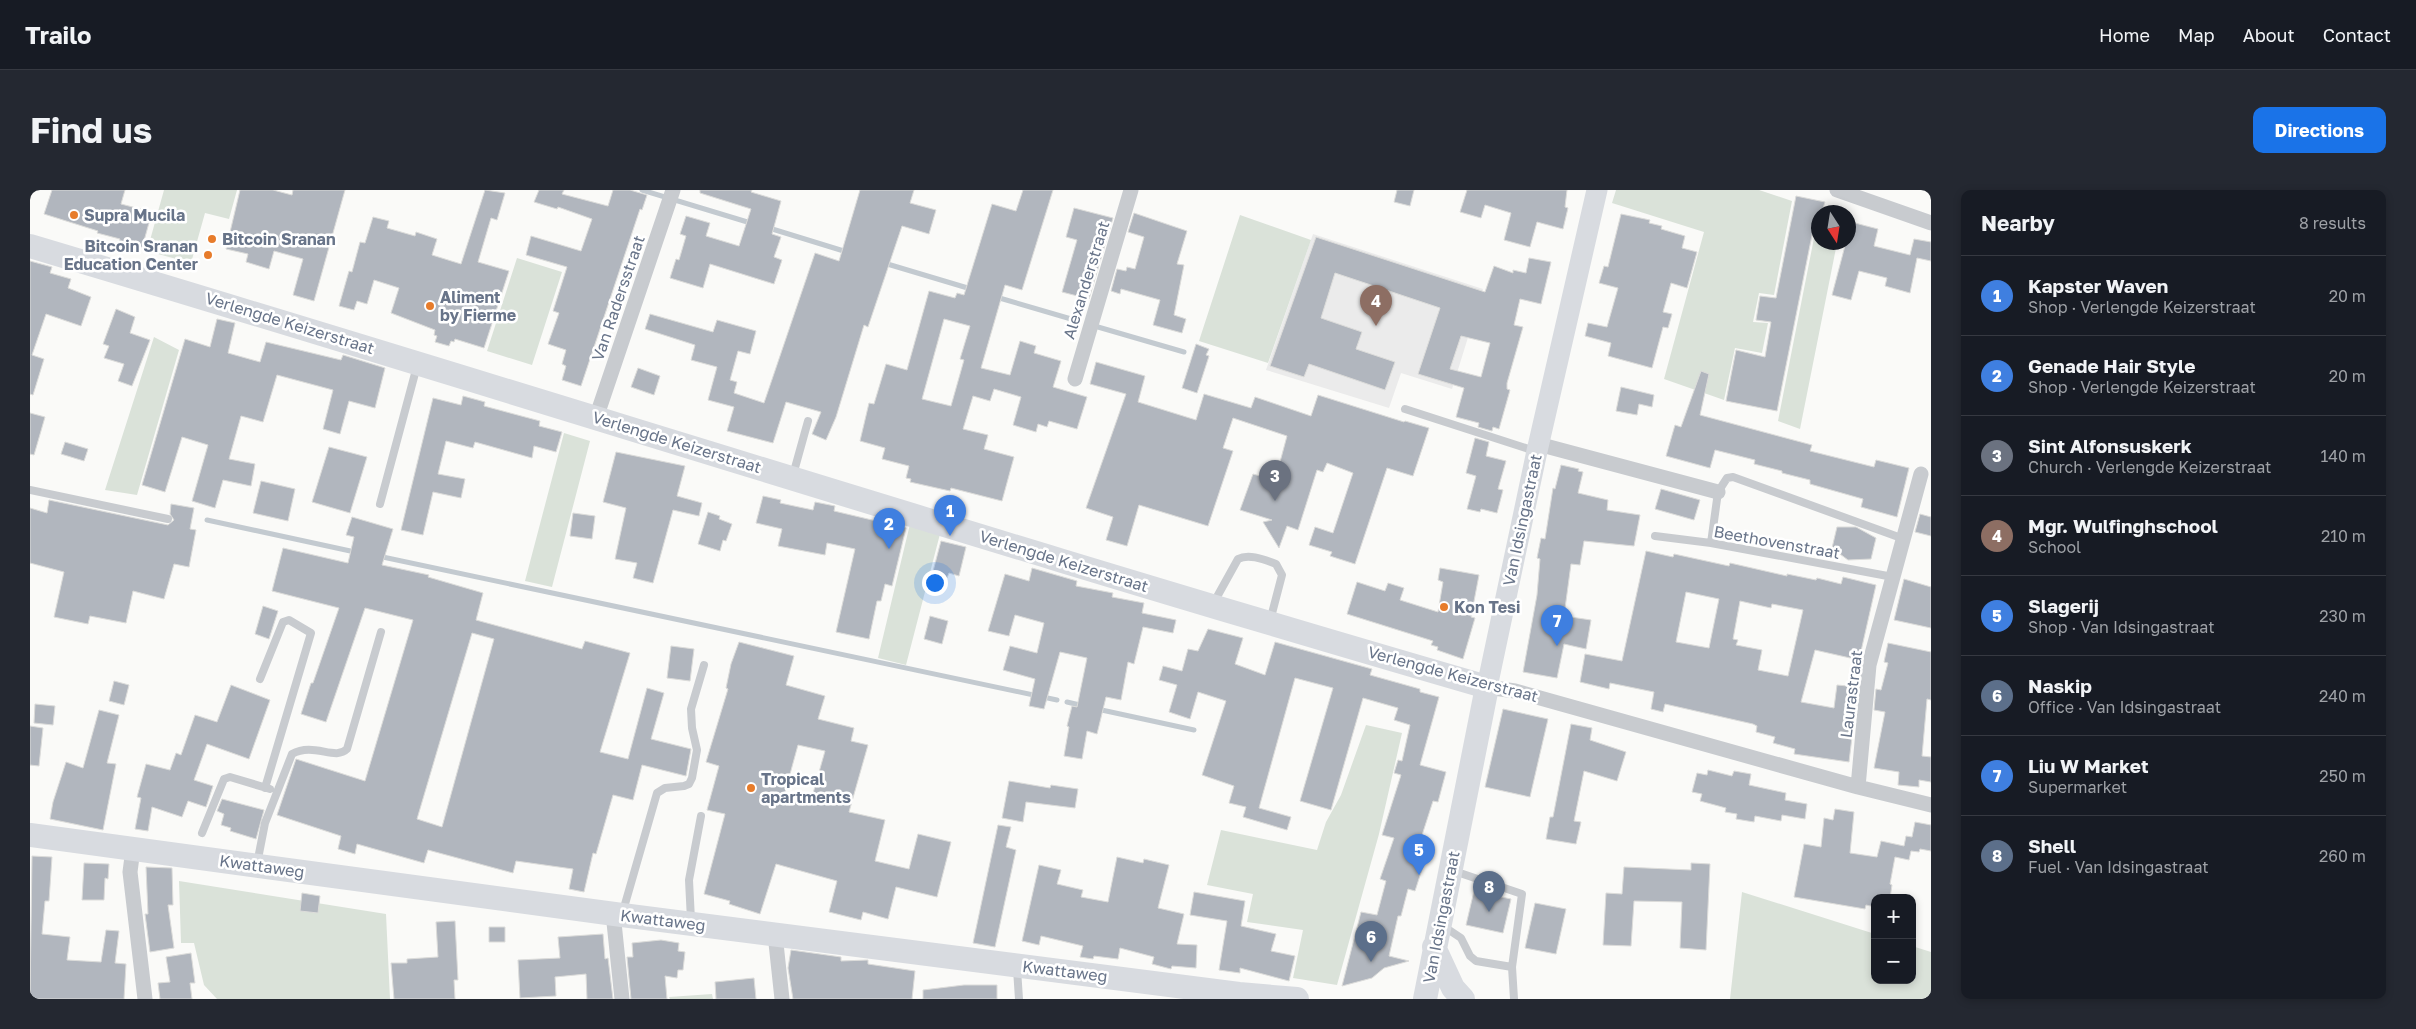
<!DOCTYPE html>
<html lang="en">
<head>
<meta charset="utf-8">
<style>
  body { margin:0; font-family:"Golos Text",sans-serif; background:#242831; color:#f1f3f6 }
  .controls { position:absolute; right:15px; bottom:15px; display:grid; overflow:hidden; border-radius:10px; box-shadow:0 2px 8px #0003 }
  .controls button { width:45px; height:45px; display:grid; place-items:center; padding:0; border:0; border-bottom:1px solid #363941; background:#171b24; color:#f1f3f6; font:25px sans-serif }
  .compass { position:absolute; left:1781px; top:15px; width:45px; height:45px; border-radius:50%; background:#171b24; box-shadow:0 2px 8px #0003; rotate:168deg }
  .you { position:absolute; left:904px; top:392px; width:18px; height:18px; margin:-12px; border:4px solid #fff; border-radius:50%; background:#1a73e8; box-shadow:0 0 0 8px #1a73e833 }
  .badge { display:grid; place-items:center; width:32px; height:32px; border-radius:50%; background:#1a73e8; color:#fff; font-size:16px; font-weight:700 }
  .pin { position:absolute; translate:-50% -41px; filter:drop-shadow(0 1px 2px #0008) }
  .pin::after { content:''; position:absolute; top:26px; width:18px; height:15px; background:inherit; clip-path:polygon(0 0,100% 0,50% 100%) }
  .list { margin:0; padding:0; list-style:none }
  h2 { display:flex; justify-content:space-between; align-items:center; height:65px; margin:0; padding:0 20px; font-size:21px }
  h2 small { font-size:16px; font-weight:400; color:#9ea1a6 }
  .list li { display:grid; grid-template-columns:32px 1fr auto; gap:15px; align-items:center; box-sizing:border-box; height:80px; padding:0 20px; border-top:1px solid #363941 }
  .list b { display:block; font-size:19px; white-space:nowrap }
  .list p { margin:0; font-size:16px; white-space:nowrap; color:#9ea1a6 }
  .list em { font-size:16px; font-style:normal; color:#9ea1a6 }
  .map { position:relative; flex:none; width:1901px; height:809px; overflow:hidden; border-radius:10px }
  header { display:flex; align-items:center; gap:30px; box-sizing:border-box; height:70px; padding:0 25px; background:#171b24; border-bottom:1px solid #363941 }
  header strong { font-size:24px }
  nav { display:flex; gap:28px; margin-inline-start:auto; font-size:18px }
  .intro { display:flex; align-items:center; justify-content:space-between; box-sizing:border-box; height:120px; padding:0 30px }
  h1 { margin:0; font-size:35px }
  .button { padding:12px 22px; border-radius:10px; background:#1a73e8; color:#fff; font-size:18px; font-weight:700 }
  main { display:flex; gap:30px; padding:0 30px }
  aside { flex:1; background:#171b24; border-radius:10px; box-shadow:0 2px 8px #0003 }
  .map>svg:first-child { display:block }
  .built { fill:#ebebeb }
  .green { fill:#dae2d9 }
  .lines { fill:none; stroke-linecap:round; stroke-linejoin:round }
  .stream { stroke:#c3cad0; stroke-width:5 }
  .building { fill:#b1b6be; stroke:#dcdcda; fill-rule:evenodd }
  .lane { stroke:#c8cbcf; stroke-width:8 }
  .street { stroke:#c8cbcf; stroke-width:15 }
  .secondary { stroke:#d8dbe0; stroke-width:21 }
  .primary { stroke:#d8dbe0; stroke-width:24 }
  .poi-dot { fill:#e77c2b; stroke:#fff; stroke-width:2 }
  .labels { text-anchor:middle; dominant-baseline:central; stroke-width:5; stroke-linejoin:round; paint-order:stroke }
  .poi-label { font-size:16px; font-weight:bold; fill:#687489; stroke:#fff; text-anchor:start }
  .street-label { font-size:16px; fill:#687489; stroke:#fff }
</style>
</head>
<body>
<header>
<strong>Trailo</strong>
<nav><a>Home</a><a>Map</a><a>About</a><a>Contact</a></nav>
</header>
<div class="intro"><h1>Find us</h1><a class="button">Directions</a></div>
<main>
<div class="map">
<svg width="1901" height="809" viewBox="0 0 1901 809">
  <rect width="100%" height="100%" fill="#fafaf8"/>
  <path class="built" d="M1283,44L1453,99L1422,199L1371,183L1359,218L1236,180Z"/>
  <path class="green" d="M134,0H207L199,29L175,23L161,73L117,61Z
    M1586,0H1729L1762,11L1744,105L1729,103L1723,132L1738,133L1732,163L1705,158L1694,210L1634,189L1674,42L1582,13Z
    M1210,25L1281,50L1238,173L1169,151Z
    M1785,43L1788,44V52L1807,53L1770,239L1748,231Z
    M487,68L532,82L502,175L457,161Z
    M124,147L149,160L107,305L75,300Z
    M534,243L560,251L522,397L495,391Z
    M880,334L910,344L876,475L848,468Z
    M1336,535L1372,543L1349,644L1307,795L1263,788L1273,740L1217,732L1223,704L1177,695L1191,640L1287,660L1296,632L1311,605Z
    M149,691L356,724L360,809H187L174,795L164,753H151Z
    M1712,702L1845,744V790H1882V756L1901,762V809H1700Z
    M682,804L683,809H640L639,807Z"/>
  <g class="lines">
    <path class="stream" d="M612,0L724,34
      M739,38L817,62
      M854,73L941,99
      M966,107L1048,131
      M1068,137L1154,162
      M177,330L325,362
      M348,366L1027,510
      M1037,512L1054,516
      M1067,519L1164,540"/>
  </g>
  <path class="building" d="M22,0H95L91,14L122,22L112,58L89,52L90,49L67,43L68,41L14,24Z
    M210,0H243L262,5L263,0H315L284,111L263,105L273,69L244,61L239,79L216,72L218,64L196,59Z
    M455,0L475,3L467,30L461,28L448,72L479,81L454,158L425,149L424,152L421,151L419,156L405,152L407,146L404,145L405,140L361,123L369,98L344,90L337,114L327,111L324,120L309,116L319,81L322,82L330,52L335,53L343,27L359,31L357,38L385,46L386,42L407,49L402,65L431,74Z
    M509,0H534L532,4L578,16L583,0H600L617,5L612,20L610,19L551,196L532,190L536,176L532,174L536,160L518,154L529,123L523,121L537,77L496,65L501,46L551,61L562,29L528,17L527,19L504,12Z
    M670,0H722L721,2L751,11L742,44L751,47L744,67L752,70L744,94L680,74L673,98L640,88L646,69L649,70L656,46L650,44L656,26L680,33L676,46L709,56L721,19L670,3Z
    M830,0H884L880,13L906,20L899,44L872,36L838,137L834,135L806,227L796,250L782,244L791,222L756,212L743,253L697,241L704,217L678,210L687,177L661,170L665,155L615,139L620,124L683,142L687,130L726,141L720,164L708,161L700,190L707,192L704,203L734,213L785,63L809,71Z
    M993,0H1023L992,100L975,95L951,178L980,185L990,151L1006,156L1004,163L1031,171L1023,197L1057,207L1047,239L1019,231L1017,237L1008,234L1006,242L983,235L991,207L964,199L960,211L943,206L933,239L958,245L954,259L984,267L972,311L921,298L920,301L880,292L881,289L876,288L879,276L852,269L855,258L830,251L839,213L844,214L856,174L877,180L899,101L925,108L927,103L934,105L962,14L986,21ZM914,129L940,136L930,169L934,170L921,216L892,209Z
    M1367,0H1384L1380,16L1364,12Z
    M1437,0H1537L1535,17L1538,18L1533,39L1507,32L1500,57L1474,50L1481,23L1455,15L1451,28L1430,22Z
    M1766,6L1795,12L1792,22H1788V42L1783,40L1747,221L1696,211L1706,160L1735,167L1741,132L1726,130L1730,106L1746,108Z
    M1044,18L1083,28L1059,109L1032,102L1047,50L1036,47Z
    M1104,23L1157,41L1147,74L1154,75L1144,125L1156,129L1152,143L1123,135L1130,110L1091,99L1090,104L1081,101L1087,79L1096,81L1097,77L1105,79L1114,47L1098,42Z
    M1591,24L1620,30L1619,33L1632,36L1631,39L1655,46L1652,58L1667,62L1657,98L1641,93L1633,122L1642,124L1638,138L1633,137L1622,178L1578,166L1581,153L1555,146L1558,133L1577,137L1588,98L1569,93L1574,76L1578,77Z
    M1821,32L1848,39L1844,56L1880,65L1884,49L1901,52V71L1887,68L1880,103L1855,96L1857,88L1829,81L1821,110L1802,105L1816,52H1818Z
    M1286,47L1455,102L1464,76L1483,83V80L1496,83L1499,68L1521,72L1511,114L1490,109L1484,135L1493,137L1477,193V199L1480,200L1469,239L1463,237L1462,241L1448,237L1449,233L1426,227L1434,198L1388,184L1410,118L1305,83L1291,128L1332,142L1326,159L1365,172L1355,200L1279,174L1274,187L1240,176ZM1431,146L1460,153L1451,187L1420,179Z
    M0,71L22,77L20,83L41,89L38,98L61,107L51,136L16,124L2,165L14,169L3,205L0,204Z
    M86,119L105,127L100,143L120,150L102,196L88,191L94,174L74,168L79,156L73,154Z
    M187,129L205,133L198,163L230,172L236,152L311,170L313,165L355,178L345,218L319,211L310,244L293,239L303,200L247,185L233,232L211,226L199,269L225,274L221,296L193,290L185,318L162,311L178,255L152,247L135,302L112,295L155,149L180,157Z
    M1166,154L1179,159L1176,165L1179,166L1167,203L1152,198Z
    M1066,172L1115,186L1108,212L1166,230L1174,204L1221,218L1225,207L1281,226L1288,205L1374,232L1375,231L1399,238L1383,286L1357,278L1325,374L1300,366L1302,362L1279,355L1285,337L1303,343L1323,283L1297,273L1293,282L1287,280L1268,340L1257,336L1249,358L1233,332L1242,330L1210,320L1223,284L1237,288L1250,272L1257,246L1203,228L1193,258L1203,261L1178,336L1109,315L1097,356L1076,350L1083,327L1056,318L1096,204L1060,194Z
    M608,178L630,186L624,205L601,197Z
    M1671,181L1679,184L1670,225L1782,255L1780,261L1844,277L1846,270L1879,278L1867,327L1831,317L1833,309L1780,294V290L1752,283V281L1724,274L1725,270L1685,260L1680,278L1636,266L1645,235L1651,237Z
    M1591,197L1624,205L1622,217L1609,214L1607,225L1586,221Z
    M433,206L455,212L454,216L510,231L509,236L532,242L526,262L504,256L502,268L445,252L443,258L416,251L408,284L435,289L431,308L403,302L393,345L371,340L403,208L431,215Z
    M0,223L15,227L4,265L0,264Z
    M1445,248L1459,252L1456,266L1476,271L1468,299L1473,300L1467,323L1451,319L1450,322L1437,319L1446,286L1436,283Z
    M35,252L58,259L54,271L31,264Z
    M299,257L337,267L320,323L282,312Z
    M586,262L655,276L647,306L672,313L669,326L643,320L623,393L603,388L607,373L585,369L596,318L573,312Z
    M1531,275L1549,279L1548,281L1553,282L1548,303L1578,310L1577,320L1610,325L1604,356L1554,351L1550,375L1541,374L1534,426L1561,430L1556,459L1534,454L1527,488L1493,482L1507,405L1510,369L1507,368L1511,348L1515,349L1523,298L1525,299Z
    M231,291L265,299L258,331L223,323Z
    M1631,299L1670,310L1664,330L1625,319Z
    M733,306L751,310L750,313L783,320L785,312L805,316L804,321L876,338L862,396L855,394L851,411H847L839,449L806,442L825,359L797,353L795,365L748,356L752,339L726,333Z
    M19,310L138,335L144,330L140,324L141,314L164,318L160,339L166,340L159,377L144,374L134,409L103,401L96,433L60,426L58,434L24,427L34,382L0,373V318L17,323Z
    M678,322L690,326L689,329L702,334L696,351L693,350L690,361L668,354Z
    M543,323L565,326L562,349L540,346Z
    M1890,324L1901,327V346L1885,342Z
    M322,327L363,339L352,375L399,385L398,387L453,403L446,430L552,459L555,451L600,463L570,562L598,569L617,498L634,503L621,549L661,559L656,586L612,575L603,610L583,605L566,664L563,663L554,702L539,699L543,679L486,671L483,683L398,660L394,673L327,654L325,664L308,659L311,646L247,625L266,569L335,591L383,430L335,418L296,532L271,524L281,493H283L309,418L242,401L253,358L318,373L324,347L316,345ZM442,443L464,449L412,637L387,629Z
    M1807,337H1826L1846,348L1841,369L1818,370L1802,358Z
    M911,351L936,357L929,386L919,383L917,388L902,385Z
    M1616,361L1643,367L1644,364L1699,376L1700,373L1757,386V384L1786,390L1787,388L1811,394L1813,387L1846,395L1829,470L1785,460L1771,512L1804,518L1807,495L1828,497L1819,572L1764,564L1765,559L1743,553L1745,547L1726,542L1727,536L1723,534L1635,514L1633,522L1621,519L1624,502L1580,493L1579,499L1550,492L1555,464L1592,471ZM1656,402L1689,409L1679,458L1646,452ZM1710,411L1741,418L1742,414L1773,420L1758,486L1728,480L1732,460L1706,455L1708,450L1703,449Z
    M1002,378L1047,391L1046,396L1083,403L1082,407L1114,413L1112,423L1146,430L1143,443L1113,437L1104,474L1098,472L1091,510L1076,507L1067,544L1057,541L1052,569L1034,566L1039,537L1037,536L1042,516L1047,517L1057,468L1030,462L1014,519L999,516L1005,489L973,480L980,456L1007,463L1014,433L985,425L979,446L958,441L975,384L999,391Z
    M1410,378L1449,385L1441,427L1445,428L1433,469L1407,460L1408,457L1401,455L1403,451L1317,424L1327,392L1355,401L1358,393L1374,398L1370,410L1408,422L1413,392L1408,390Z
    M1874,389L1901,397V438L1864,430Z
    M233,416L248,421L239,449L225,444Z
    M900,426L918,431L912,454L894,449Z
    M1178,439L1213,448L1205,474L1235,485L1245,452L1342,479L1340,485L1390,499V502L1409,507L1390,575L1416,582L1408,612L1403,611L1385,667L1395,670L1385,701L1378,699L1371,726H1368L1359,766L1379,771L1354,778L1342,788L1312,796L1331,722L1347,725L1356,691L1350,689L1364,648L1352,645L1371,585L1364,583L1368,570L1372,571L1380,535L1364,530L1368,518L1333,508L1301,620L1270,611L1303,498L1265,488L1229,618L1261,627L1257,640L1213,627L1216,617L1199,613L1204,596L1172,585L1196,511L1168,502L1160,529L1139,522L1147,495L1129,490L1133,476L1152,481L1158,459L1168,461Z
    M709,452L764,466L756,495L795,506L788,529L824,538L821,551L838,555L819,622L855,630L845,671L879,679L888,644L921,652L907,707L866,697L858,729L833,722L831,730L799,722L807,691L746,674L730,724L699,714L700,711L674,704L695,624L677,620L689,576L676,572L698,499L696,498L701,474ZM768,555L795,561L780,614L754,606Z
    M1858,453L1901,462V510L1897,509L1892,566L1901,567V592L1889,590V597L1868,595L1869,582L1844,578L1855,522L1844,520L1846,499L1851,500L1858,473L1854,472Z
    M641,456L664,459L660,491L637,488Z
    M84,491L99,495L94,515L79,511Z
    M201,495L240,510L219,569L177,554L164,590L183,596L176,617L158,611L152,627L122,617L118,641L105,639L111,608L107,607L116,574L140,580L146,563L151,565L165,525L187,532Z
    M5,514L25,516L23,535L4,533Z
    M1473,519L1518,529L1500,607L1455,597Z
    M69,520L89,525L77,573L86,574L73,640L20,629L23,612L36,572L53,578Z
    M1541,534L1562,538L1560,550L1596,562L1587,591L1554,581L1544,631L1551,632L1546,654L1516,649L1520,627H1523Z
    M0,536L13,538L9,576L0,575Z
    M1678,580L1702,586L1704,581L1721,584L1719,595L1756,603L1755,610L1777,614L1775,629L1752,625L1751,631L1725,626L1724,632L1706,629L1707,624L1695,622L1696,618L1670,611L1672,604L1662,602L1667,583L1677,585Z
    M979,591L1020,598L1021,595L1048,599L1045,618L996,612L993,632L972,628Z
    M192,609L234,620L226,649L200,641L201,638L191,635L194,624L187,621Z
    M1805,619L1824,622L1820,663L1847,667L1851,651L1874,656L1876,646L1882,647L1885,632L1901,635V661L1890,659L1889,662L1881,661L1879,670L1865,667L1860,694L1862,695L1860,708H1845V717L1836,715L1835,719L1764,707L1774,654L1791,657L1794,628L1803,630Z
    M968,635L981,637L976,657L986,660L965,757L943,753Z
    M2,666L22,667L19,711H15L12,744L40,747L37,770L71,772L76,740L89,741L85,773L96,774L94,809H0Z
    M1087,667L1113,673L1114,669L1139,675L1128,718L1154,724L1147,754L1167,755L1166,778L1142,776L1141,779L1122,774L1124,767L1090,758L1088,769L1064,766L1063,769L1050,767L1053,756L1011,746L1009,755L992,751L1009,675L1031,680L1027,694L1053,700L1051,707L1078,712Z
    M54,673L79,674L78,689L75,688L74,710H52Z
    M1661,673L1680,674L1676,760L1650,758L1652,712L1604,711L1601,756L1573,755L1576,703L1592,704L1594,677L1661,680Z
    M116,677L142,678L143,715H138L144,758L120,762L115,724H118Z
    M1444,701L1481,709L1473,743L1436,735Z
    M1164,702L1215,711L1211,736L1246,744L1241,761L1265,766L1259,791L1210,778V783L1189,780L1197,731L1160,725Z
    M272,703L290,706L288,723L270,721Z
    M1505,713L1536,719L1526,764L1495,758Z
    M425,731L428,790H424L425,809H364L361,773H377V769L408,767L406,732Z
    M459,737H475V752H459Z
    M573,744L575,769L578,768L583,809H557L556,784L525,787L526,806L490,808L488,770L530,768L528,747Z
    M631,750L649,753L648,761L655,762L653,780H648L647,788L635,786L637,809H601L597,767H603L602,753Z
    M761,760L811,767V771L838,770V774L885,781L882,809H763L758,778Z
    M161,763L165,793H160L162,809H130L128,793L140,792L136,767Z
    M724,788L726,809H686L685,792Z
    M934,795H967V809H893V800Z"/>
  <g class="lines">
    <path class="lane" d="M1375,219L1505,261
      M763,285L778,231
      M0,300L138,329
      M350,314L387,176
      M1625,346L1681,353L1863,387
      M1681,353L1688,302L1697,288L1703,287L1874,349
      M1183,414L1208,369C1219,363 1235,370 1246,374L1252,385L1240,431
      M230,489L253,432L259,430L281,443L235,598
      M172,643L194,589L200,587L240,599
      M227,674L235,633L262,564C284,552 305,571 317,559L351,442
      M1424,681L1492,704L1482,777L1484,809
      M593,721L627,603L635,598L654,596L659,594L662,588L667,560L662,538L661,519L674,475
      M661,730L659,690L671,626
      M1413,736L1431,748L1440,766L1446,771L1482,777
      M987,779L989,809"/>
    <path class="street" d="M1807,0L1901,33
      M1045,189L1101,0
      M566,228L643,0
      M1508,254L1688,302
      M1457,497L1485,501L1828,597L1901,615
      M1828,597L1839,475L1891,284
      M103,659L100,682L115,809
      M583,723L592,809
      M745,744L752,809"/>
    <path class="secondary" d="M1457,497L1507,261L1567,0"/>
    <path class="primary" d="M0,56C486,201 970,356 1457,497L1395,809
      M0,645L592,725L1209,804L1267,809
      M1404,757L1423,798L1433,809"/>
  </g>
  <g class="poi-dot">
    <circle cx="44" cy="25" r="5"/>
    <circle cx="182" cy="49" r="5"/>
    <circle cx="178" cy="65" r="5"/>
    <circle cx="400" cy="116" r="5"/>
    <circle cx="1414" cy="417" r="5"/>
    <circle cx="721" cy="598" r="5"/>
  </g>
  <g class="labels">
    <g class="poi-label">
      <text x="54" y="25">Supra Mucila</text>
      <text x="192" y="49">Bitcoin Sranan</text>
      <text x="168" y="56" text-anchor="end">Bitcoin Sranan<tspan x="168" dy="18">Education Center</tspan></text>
      <text x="410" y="107">Aliment<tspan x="410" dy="18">by Fierme</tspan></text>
      <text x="1424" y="417">Kon Tesi</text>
      <text x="731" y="589">Tropical<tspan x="731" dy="18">apartments</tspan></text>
    </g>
    <g class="street-label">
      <text transform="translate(1056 90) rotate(-73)">Alexanderstraat</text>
      <text transform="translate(588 108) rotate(-71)">Van Radersstraat</text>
      <text transform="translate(260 133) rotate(17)">Verlengde Keizerstraat</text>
      <text transform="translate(647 252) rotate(17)">Verlengde Keizerstraat</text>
      <text transform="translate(1492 330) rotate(-78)">Van Idsingastraat</text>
      <text transform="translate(1747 352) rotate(10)">Beethovenstraat</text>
      <text transform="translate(1034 371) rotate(17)">Verlengde Keizerstraat</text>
      <text transform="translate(1423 484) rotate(15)">Verlengde Keizerstraat</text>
      <text transform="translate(1821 504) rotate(-83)">Laurastraat</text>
      <text transform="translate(232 676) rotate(8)">Kwattaweg</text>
      <text transform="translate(1411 727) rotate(-79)">Van Idsingastraat</text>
      <text transform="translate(633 730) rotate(7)">Kwattaweg</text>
      <text transform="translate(1035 781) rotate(7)">Kwattaweg</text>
    </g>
  </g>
</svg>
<div class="controls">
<button>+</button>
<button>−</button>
</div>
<svg class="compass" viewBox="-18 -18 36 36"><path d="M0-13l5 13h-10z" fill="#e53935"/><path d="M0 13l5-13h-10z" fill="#9ea1a6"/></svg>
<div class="you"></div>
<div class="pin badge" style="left:920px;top:346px;background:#3f7fe0">1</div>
<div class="pin badge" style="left:859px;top:359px;background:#3f7fe0">2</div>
<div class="pin badge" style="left:1245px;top:311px;background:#6b7280">3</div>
<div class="pin badge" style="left:1346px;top:136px;background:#8d6e63">4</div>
<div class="pin badge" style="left:1389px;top:685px;background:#3f7fe0">5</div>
<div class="pin badge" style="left:1341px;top:772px;background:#5c6f8a">6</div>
<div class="pin badge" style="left:1527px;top:456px;background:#3f7fe0">7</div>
<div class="pin badge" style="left:1459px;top:722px;background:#5c6f8a">8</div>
</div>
<aside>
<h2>Nearby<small>8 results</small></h2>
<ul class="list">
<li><span class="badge" style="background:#3f7fe0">1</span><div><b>Kapster Waven</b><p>Shop · Verlengde Keizerstraat</p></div><em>20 m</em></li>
<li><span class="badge" style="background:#3f7fe0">2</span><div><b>Genade Hair Style</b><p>Shop · Verlengde Keizerstraat</p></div><em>20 m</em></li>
<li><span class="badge" style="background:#6b7280">3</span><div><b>Sint Alfonsuskerk</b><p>Church · Verlengde Keizerstraat</p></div><em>140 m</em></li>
<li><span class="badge" style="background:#8d6e63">4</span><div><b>Mgr. Wulfinghschool</b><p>School</p></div><em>210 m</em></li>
<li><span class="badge" style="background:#3f7fe0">5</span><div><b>Slagerij</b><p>Shop · Van Idsingastraat</p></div><em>230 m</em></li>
<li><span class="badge" style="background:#5c6f8a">6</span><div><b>Naskip</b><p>Office · Van Idsingastraat</p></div><em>240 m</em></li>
<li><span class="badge" style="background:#3f7fe0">7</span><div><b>Liu W Market</b><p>Supermarket</p></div><em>250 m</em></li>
<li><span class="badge" style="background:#5c6f8a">8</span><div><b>Shell</b><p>Fuel · Van Idsingastraat</p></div><em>260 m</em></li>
</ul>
</aside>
</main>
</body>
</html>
